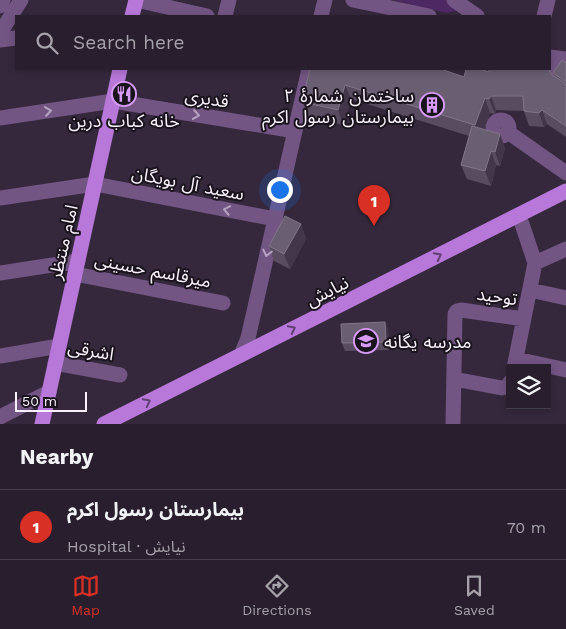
<!DOCTYPE html>
<html lang="en">
<head>
<meta charset="utf-8">
<style>
  body { margin:0; font-family:"Work Sans","Noto Sans Arabic",sans-serif; background:#302735; color:#f1f3f6 }
  .controls { position:absolute; right:15px; bottom:15px; display:grid; overflow:hidden; border-radius:0px; box-shadow:0 2px 8px #0003 }
  .controls button { width:45px; height:45px; display:grid; place-items:center; padding:0; border:0; border-bottom:1px solid #443c49; background:#281e2d; color:#f1f3f6; font:25px sans-serif }
  .scale { position:absolute; left:15px; bottom:12px; width:72px; box-sizing:border-box; padding-left:5px; border:2px solid #f9f0fd; border-top:0; font-size:14px; line-height:18px; white-space:nowrap; color:#f9f0fd; -webkit-text-stroke:4px #19141c; paint-order:stroke }
  .you { position:absolute; left:279px; top:189px; width:18px; height:18px; margin:-12px; border:4px solid #fff; border-radius:50%; background:#1a73e8; box-shadow:0 0 0 8px #1a73e833 }
  .badge { display:grid; place-items:center; width:32px; height:32px; border-radius:50%; background:#d93025; color:#fff; font-size:16px; font-weight:700 }
  .pin { position:absolute; translate:-50% -41px; filter:drop-shadow(0 1px 2px #0008) }
  .pin::after { content:''; position:absolute; top:26px; width:18px; height:15px; background:inherit; clip-path:polygon(0 0,100% 0,50% 100%) }
  .list { margin:0; padding:0; list-style:none }
  h2 { display:flex; justify-content:space-between; align-items:center; height:65px; margin:0; padding:0 20px; font-size:21px }
  h2 small { font-size:16px; font-weight:400; color:#a5a2aa }
  .list li { display:grid; grid-template-columns:32px 1fr auto; gap:15px; align-items:center; box-sizing:border-box; height:70px; padding:0 20px; border-top:1px solid #443c49 }
  .list b { display:block; font-size:19px; white-space:nowrap }
  .list p { margin:0; font-size:16px; white-space:nowrap; color:#a5a2aa }
  .list em { font-size:16px; font-style:normal; color:#a5a2aa }
  .icon { flex:none; width:28px; height:28px; fill:none; stroke:currentColor; stroke-width:2; stroke-linecap:round; stroke-linejoin:round }
  .map { position:relative; flex:none; width:566px; height:424px; overflow:hidden }
  .search { position:absolute; background:#281e2d; box-shadow:0 2px 8px #0003; left:15px; right:15px; top:15px; height:55px; display:flex; align-items:center; gap:12px; box-sizing:border-box; padding:0 18px; border-radius:0px; color:#a5a2aa; font-size:19px }
  .sheet { height:135px; background:#281e2d }
  nav { display:flex; justify-content:space-around; align-items:center; box-sizing:border-box; height:70px; border-top:1px solid #443c49; background:#281e2d; font-size:14px; color:#a5a2aa }
  nav a { display:grid; justify-items:center; gap:2px }
  nav .on { color:#d93025 }
  .map>svg:first-child { display:block }
  .green { fill:#4e2862 }
  .lines { fill:none; stroke-linecap:round; stroke-linejoin:round }
  .minor { stroke:#735584; stroke-width:15 }
  .major { stroke:#b878d9; stroke-width:15 }
  .wall { fill:#594c61 }
  .shaded-wall { fill:#43364b }
  .building { fill:#6a5e72; stroke:#817587 }
  .oneway { stroke:#b6a2c0 }
  .oneway2 { stroke:#614171 }
  .labels { text-anchor:middle; dominant-baseline:central; stroke-width:4; stroke-linejoin:round; paint-order:stroke }
  .poi-label { font-size:18px; fill:#f9f0fd; stroke:#19141c; text-anchor:end }
  .street-label { font-size:18px; fill:#f9f0fd; stroke:#19141c }
</style>
</head>
<body>
<div class="map">
<svg width="566" height="424" viewBox="0 0 566 424">
  <rect width="100%" height="100%" fill="#35283c"/>
  <path class="green" d="M393,0H447L462,10L446,13Z"/>
  <g class="lines">
    <path class="minor" d="M136,0L207,16
      M353,0L429,16
      M454,0L477,16
      M0,6L3,0
      M225,16L229,0
      M321,16L325,0
      M544,16L548,0
      M0,33L21,0
      M0,40L16,38
      M550,57L566,59
      M550,66L566,76
      M0,118L113,101L295,131
      M493 128a8 8 0 1 1 16 0a8 8 0 1 1-16 0Z
      M508,132L566,173
      M0,198L95,184L275,219
      M535,263L566,249
      M0,273L78,261
      M75,274L223,303
      M530,290L566,298
      M241,355L248,338L309,69
      M0,356L59,346
      M516,359L566,370
      M55,363L120,375
      M514,368L535,263L522,224
      M454,379L502,388L507,387L510,382
      M0,417L49,392
      M453,424L455,314L457,311L461,310L524,319"/>
    <path class="major" d="M132,16L136,0
      M42,424L120,69
      M104,424L566,191"/>
  </g>
  <path class="wall" d="M566,63V137L547,124L544,127L529,126L524,111L496,110L495,114L490,113L484,130L505,148L500,166L496,165L491,186L467,179L461,165L469,136L351,99L343,125L308,117L302,102L310,69L464,77L489,72L522,69L551,74L554,76L553,73Z
    M301,224L306,239L290,269L274,261L269,246Z
    M385,322L388,330L389,350L345,351L342,343Z"/>
  <path class="shaded-wall" d="M345,85L351,99L343,125L338,110Z
    M491,96L496,110L495,114L489,99Z
    M485,98L490,113L480,140L475,125Z
    M542,110L547,124L544,127L539,113Z
    M500,134L505,148L500,166L495,152Z
    M491,151L496,165L491,186L485,171Z
    M301,224L306,239L290,269L284,254Z
    M385,322L388,330L389,350L386,342Z"/>
  <path class="building" d="M562,60L566,63V82L553,73Z
    M310,69H441L464,77L466,69H480L489,72V69H549L551,74L566,84V126L542,110L539,113L524,111L523,96H491L489,99L485,98L475,125L345,85L338,110L302,102Z
    M472,126L500,134L495,152L491,151L485,171L461,165Z
    M285,216L301,224L284,254L269,246Z
    M385,322L386,342L342,343L341,324Z"/>
  <defs><path id="oneway-chevron" d="M-2-3.5L2.5 0L-2 3.5" fill="none" stroke-width="1.6" stroke-linecap="round" stroke-linejoin="round" transform="scale(1.25)"/></defs>
  <g class="oneway">
    <use href="#oneway-chevron" transform="translate(48 111) rotate(-8)"/>
    <use href="#oneway-chevron" transform="translate(196 115) rotate(9)"/>
    <use href="#oneway-chevron" transform="translate(227 210) rotate(-169)"/>
    <use href="#oneway-chevron" transform="translate(267 253) rotate(103)"/>
  </g>
  <g class="oneway2">
    <use href="#oneway-chevron" transform="translate(438 256) rotate(-27)"/>
    <use href="#oneway-chevron" transform="translate(292 329) rotate(-27)"/>
    <use href="#oneway-chevron" transform="translate(147 402) rotate(-27)"/>
  </g>
  <defs>
    <symbol id="restaurant-ring" viewBox="-11 -11 22 22"><circle r="9.5" fill="#19141c" stroke="#d89bf8" stroke-width="1.5"/><path d="M-5-6h1v4h1v-4h1v4h1v-4h1v5L-1.5 .5V6h-2V.5L-5-1ZM5-6V6H3V1.5H1.5Q1.5-4 5-6Z" fill="#d89bf8"/></symbol>
    <symbol id="building-ring" viewBox="-11 -11 22 22"><circle r="9.5" fill="#19141c" stroke="#d89bf8" stroke-width="1.5"/><path d="M-4-6H4V6H1V3H-1V6H-4ZM-2.5-4.3h1.7v1.8h-1.7ZM.8-4.3h1.7v1.8H.8ZM-2.5-1h1.7V.8h-1.7ZM.8-1h1.7V.8H.8Z" fill="#d89bf8"/></symbol>
    <symbol id="school-ring" viewBox="-11 -11 22 22"><circle r="9.5" fill="#19141c" stroke="#d89bf8" stroke-width="1.5"/><path d="M0-5L7-2L0 1L-7-2ZM-4 1L0 2.5L4 1V4Q0 6-4 4Z" fill="#d89bf8"/></symbol>
  </defs>
  <g fill-rule="evenodd">
    <use href="#restaurant-ring" x="110" y="80" width="28" height="28"/>
    <use href="#building-ring" x="418" y="91" width="28" height="28"/>
    <use href="#school-ring" x="352" y="327" width="28" height="28"/>
  </g>
  <g class="labels">
    <g class="poi-label">
      <text x="414" y="95">ساختمان شمارهٔ ۲<tspan x="414" dy="21">بیمارستان رسول اکرم</tspan></text>
      <text x="124" y="120" text-anchor="middle">خانه کباب درین</text>
      <text x="384" y="341" text-anchor="start">مدرسه یگانه</text>
    </g>
    <g class="street-label">
      <text transform="translate(207 98) rotate(9)">قدیری</text>
      <text transform="translate(188 183) rotate(11)">سعید آل بویگان</text>
      <text transform="translate(63 242) rotate(-77)">امام منتظر</text>
      <text transform="translate(153 270) rotate(11)">میرقاسم حسینی</text>
      <text transform="translate(327 291) rotate(-27)">نیایش</text>
      <text transform="translate(497 296) rotate(8)">توحید</text>
      <text transform="translate(91 350) rotate(10)">اشرقی</text>
    </g>
  </g>
</svg>
<div class="controls">
<button><svg class="icon" aria-label="layers" viewBox="0 0 24 24"><path d="M12 4l9 5-9 5-9-5zM3 14l9 5 9-5"/></svg></button>
</div>
<div class="scale">50 m</div>
<div class="you"></div>
<div class="pin badge" style="left:374px;top:226px">1</div>
<div class="search"><svg class="icon" aria-label="search" viewBox="0 0 24 24"><circle cx="10" cy="10" r="6"/><path d="M15 15l6 6"/></svg>Search here</div>
</div>
<section class="sheet">
<h2>Nearby<small></small></h2>
<ul class="list">
<li><span class="badge">1</span><div><b>بیمارستان رسول اکرم</b><p>Hospital · نیایش</p></div><em>70 m</em></li>
</ul>
</section>
<nav>
<a class="on"><svg class="icon" aria-label="map" viewBox="0 0 24 24"><path d="M3 6l6-2 6 2 6-2v14l-6 2-6-2-6 2zM9 4v14M15 6v14"/></svg>Map</a>
<a><svg class="icon" aria-label="directions" viewBox="0 0 24 24"><path d="M12 3l9 9-9 9-9-9zM9 14v-3h6M13 9l2 2-2 2"/></svg>Directions</a>
<a><svg class="icon" aria-label="saved" viewBox="0 0 24 24"><path d="M7 4h10v16l-5-4-5 4z"/></svg>Saved</a>
</nav>
</body>
</html>
